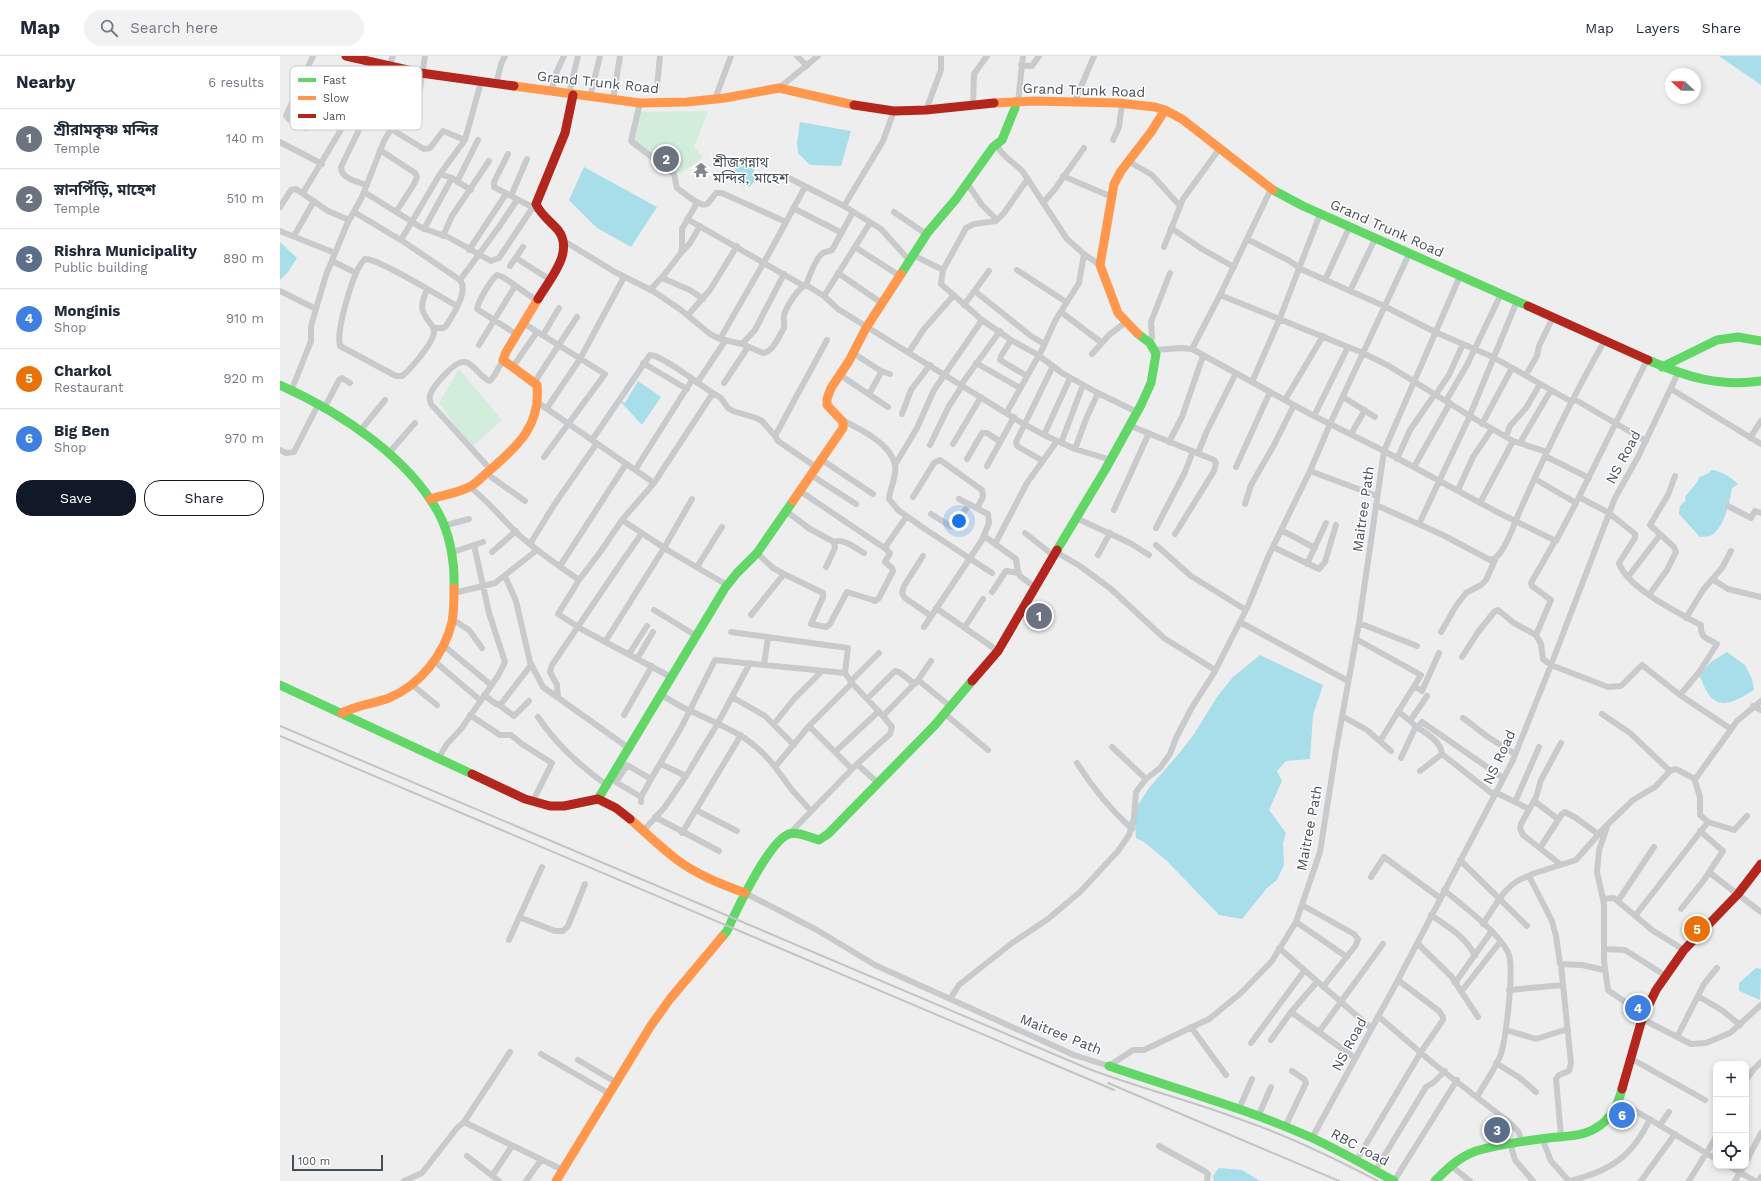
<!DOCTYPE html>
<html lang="en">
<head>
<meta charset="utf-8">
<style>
  body { margin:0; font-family:"Work Sans","Noto Sans Bengali",sans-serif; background:#f2f2f3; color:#1f2937 }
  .controls { position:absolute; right:12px; bottom:12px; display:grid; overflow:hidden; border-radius:8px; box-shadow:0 2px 6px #0003 }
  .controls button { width:36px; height:36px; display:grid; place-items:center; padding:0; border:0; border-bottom:1px solid #e0e1e3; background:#fff; color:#1f2937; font:20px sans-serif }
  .compass { position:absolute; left:1385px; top:12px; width:36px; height:36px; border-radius:50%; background:#fff; box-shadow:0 2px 6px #0003; rotate:291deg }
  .scale { position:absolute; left:12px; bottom:10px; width:91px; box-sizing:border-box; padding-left:4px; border:2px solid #465059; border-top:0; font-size:11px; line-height:14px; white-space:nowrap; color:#465059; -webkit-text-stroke:3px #fff; paint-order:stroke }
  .you { position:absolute; left:679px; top:465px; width:14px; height:14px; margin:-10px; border:3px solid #fff; border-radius:50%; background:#1a73e8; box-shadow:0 0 0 6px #1a73e833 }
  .badge { display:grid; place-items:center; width:26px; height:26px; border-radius:50%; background:#111827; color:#fff; font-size:13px; font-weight:700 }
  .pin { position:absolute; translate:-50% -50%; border:2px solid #fff; box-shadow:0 1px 4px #0006 }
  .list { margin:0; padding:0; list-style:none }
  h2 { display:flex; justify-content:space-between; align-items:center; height:52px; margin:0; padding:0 16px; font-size:17px }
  h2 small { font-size:13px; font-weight:400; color:#747a83 }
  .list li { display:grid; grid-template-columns:26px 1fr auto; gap:12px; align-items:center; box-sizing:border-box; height:60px; padding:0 16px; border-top:1px solid #e0e1e3 }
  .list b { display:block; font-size:15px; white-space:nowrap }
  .list p { margin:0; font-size:13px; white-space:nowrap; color:#747a83 }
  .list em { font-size:13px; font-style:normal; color:#747a83 }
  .actions { display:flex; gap:8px; padding:12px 16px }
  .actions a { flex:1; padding:9px 0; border:1px solid #111827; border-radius:16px; text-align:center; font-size:14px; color:#111827 }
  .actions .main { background:#111827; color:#fff }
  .icon { flex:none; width:22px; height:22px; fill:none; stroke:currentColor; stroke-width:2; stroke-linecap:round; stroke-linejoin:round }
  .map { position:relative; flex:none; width:1481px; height:1125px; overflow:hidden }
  header { display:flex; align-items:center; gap:24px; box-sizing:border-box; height:56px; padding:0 20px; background:#fff; border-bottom:1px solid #e0e1e3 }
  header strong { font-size:19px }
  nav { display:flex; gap:22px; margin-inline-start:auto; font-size:14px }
  .search { width:280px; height:36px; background:#f2f2f3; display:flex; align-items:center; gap:10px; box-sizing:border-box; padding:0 14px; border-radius:22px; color:#747a83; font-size:15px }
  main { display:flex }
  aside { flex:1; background:#fff }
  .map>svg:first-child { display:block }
  .green { fill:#d2eddc }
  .water { fill:#a8ddea }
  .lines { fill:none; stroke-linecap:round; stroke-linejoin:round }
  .street { stroke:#c8cacc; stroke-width:6 }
  .fast { stroke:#63d668; stroke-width:9 }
  .slow { stroke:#ff974d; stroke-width:9 }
  .jam { stroke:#b3261e; stroke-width:9 }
  .rail { stroke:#c3c4c6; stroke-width:2 }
  .labels { text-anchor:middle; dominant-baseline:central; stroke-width:3; stroke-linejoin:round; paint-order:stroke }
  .street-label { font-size:14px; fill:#465059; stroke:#fff }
  .poi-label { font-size:14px; fill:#465059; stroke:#fff; text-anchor:start }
  .key { fill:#fff; stroke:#c8cacd; stroke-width:1 }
  .key-label { font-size:11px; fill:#465059 }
</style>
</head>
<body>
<header>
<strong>Map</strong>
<div class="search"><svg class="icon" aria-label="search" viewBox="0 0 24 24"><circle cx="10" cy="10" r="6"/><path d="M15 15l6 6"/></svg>Search here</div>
<nav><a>Map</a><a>Layers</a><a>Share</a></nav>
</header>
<main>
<aside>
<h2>Nearby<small>6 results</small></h2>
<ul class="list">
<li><span class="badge" style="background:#6b7280">1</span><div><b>শ্রীরামকৃষ্ণ মন্দির</b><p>Temple</p></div><em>140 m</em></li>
<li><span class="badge" style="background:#6b7280">2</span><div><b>স্নানপিঁড়ি, মাহেশ</b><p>Temple</p></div><em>510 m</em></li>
<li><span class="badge" style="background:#5c6f8a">3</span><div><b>Rishra Municipality</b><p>Public building</p></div><em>890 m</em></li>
<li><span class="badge" style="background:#3f7fe0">4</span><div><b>Monginis</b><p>Shop</p></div><em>910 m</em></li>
<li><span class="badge" style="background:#e8710a">5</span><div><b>Charkol</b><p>Restaurant</p></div><em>920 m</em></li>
<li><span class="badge" style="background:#3f7fe0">6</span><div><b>Big Ben</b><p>Shop</p></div><em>970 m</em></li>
</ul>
<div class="actions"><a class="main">Save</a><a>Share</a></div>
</aside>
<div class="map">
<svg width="1481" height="1125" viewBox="0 0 1481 1125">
  <rect width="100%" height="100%" fill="#eee"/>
  <path class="green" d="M428,55L414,91L423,102L400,118L390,114L353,86L357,56Z
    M179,313L222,364L191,392L159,347Z"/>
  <path class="water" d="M1439,0H1481V29Z
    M520,66L571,75L561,110L530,109L518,97L517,87Z
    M463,104L472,106L476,124L469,131L457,128L452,116Z
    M304,111L377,151L351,191L317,172L289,144Z
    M0,186L17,202L8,216L0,224Z
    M358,325L381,341L362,369L339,344L345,347Z
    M1432,414C1441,415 1451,421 1458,428L1452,432C1450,446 1444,471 1432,479C1429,481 1424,480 1420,481L1399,458L1400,450L1406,444L1405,441L1418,425L1419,421L1427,418Z
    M1447,596L1465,609L1472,623L1474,634C1459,643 1438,658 1426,634C1423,629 1422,624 1419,619L1431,606Z
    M980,599L1043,629L1033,659L1030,703L1006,705L997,715L1002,725L989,754L1006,777L1003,787L1004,809L997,824L987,832L962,863L939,859L887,805L864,786L856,782L854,755L869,732L901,695L914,678L937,641L953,621Z
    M1476,912L1481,913L1480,944L1459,935V927Z
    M939,1112L962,1114L980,1125H934L933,1120Z"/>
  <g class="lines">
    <path class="street" d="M517,0L527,10
      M741,9L752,10L759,0
      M24,20L77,42
      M216,29L221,8L225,0
      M377,31L380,0
      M499,32L538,0
      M271,36L277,15L284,0
      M289,38L298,0
      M310,41L320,0
      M333,43L340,0
      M435,43L451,0
      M738,46L743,0
      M360,47L351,85L394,118L397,132C403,136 420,152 427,148C431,145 433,140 436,137H442L506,166C485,206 462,244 440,283
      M794,47L814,0
      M693,49L694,18L707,0
      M646,54L661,14V0
      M26,72L9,63L6,60L33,0
      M111,73L144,93L150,92L163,75L185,84
      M833,84L839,71L842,48
      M0,86L42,108
      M716,88C723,102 733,105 743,116L787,183L804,198L820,209
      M100,94L135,117L137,121L134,128L116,156
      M228,98L214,126V131L256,153
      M848,105L872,119L900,150
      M160,118L185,84L201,26
      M783,120L832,141
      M509,122L564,150L601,173L629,204
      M177,126L198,84
      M687,127L702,149L717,164
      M87,129C78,126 61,123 61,111L97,37L113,0
      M84,136L142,172L168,181L211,205L219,202L253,151
      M23,137L68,62L88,6
      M231,140L247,103
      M763,147L775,133L804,92
      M564,150L603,85L614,55
      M0,151L11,134L16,133L48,155L69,164
      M513,152L562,177
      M74,156L124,186L180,224C189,235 173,259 166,270L163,272H154
      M614,156L646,178
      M407,163L524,230
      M506,166L525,131
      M891,172L922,193L954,211
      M144,173L172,122
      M0,175L55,197
      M14,180L34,145
      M163,180L172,160L209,105
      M967,183L1008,204L1023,214L1104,250L1155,276L1213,301L1292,346
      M121,184L160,118L172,122L191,134
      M284,185L335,216L373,235L401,254L430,278L440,283L462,288L483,297C493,296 499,280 504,272C505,267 503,264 504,260C505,252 519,231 526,229L544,240L558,253L737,364L764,379L795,393L831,404
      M575,191L620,220
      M884,191L903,143L940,92
      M189,194L226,138
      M402,196L410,187L420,170
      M633,199L663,214L686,172L694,168L716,165L724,157L747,124
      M236,202L269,223
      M52,205L76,217
      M230,210L243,191
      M663,214L661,228L702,264L731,284L758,299L782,317L818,337L857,356
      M737,214L786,246
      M558,217L603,248
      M382,222L410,234L423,243
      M180,224L219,171L237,144
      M1045,224L1069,172
      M526,229C529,221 536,201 543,197C546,195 549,196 552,194L573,156
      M147,233C141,249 139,253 150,267C152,269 154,271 154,275C155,285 130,314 122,320H116L60,290C56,275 73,214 85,203C98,202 162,242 177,250
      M370,234L384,219L401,197L402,191V173L417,147
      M0,235L36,253
      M1070,235L1095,183
      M696,236L751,280L764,288
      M940,239L1083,297L1109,310L1190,360L1233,385L1267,396
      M544,240L590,167
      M684,249L709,215
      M781,256L822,287
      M408,259L430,234L457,190
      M243,267L325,318L264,401
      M236,278L197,253C198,246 211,223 217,219L223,221L256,244
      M263,279L279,252
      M731,284L721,300L720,304L747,320
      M870,287L872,281L871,266L890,217
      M462,288L475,274L504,218
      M199,289L235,230
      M912,293L1032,359L1104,395L1219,457L1276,485L1296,447L1255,423
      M873,294L902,292L912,293L940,239L991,133
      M629,296L644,273L674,239
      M573,297L601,315L610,318
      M812,298L829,279L846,266
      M363,307L407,333
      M696,307L740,332
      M232,312L257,276
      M560,319L608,351
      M1246,319L1257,300L1259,290L1273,261
      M972,326L1000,262L1040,158
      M254,327L297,261
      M417,327L445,285
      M444,327L468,291
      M681,329L720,275
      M12,333L31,285V270L46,219L67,168L82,141L104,85L114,68L128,55L139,40L145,0
      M1391,333L1481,388
      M433,337L441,342L448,352L453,355L476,362L482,365L495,380
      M589,338L602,315
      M1156,338L1169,319L1183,288
      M1063,341L1095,361
      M1294,343L1366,385
      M1005,344L1043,280
      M1166,345L1187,309L1221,238
      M257,346L374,427
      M45,351L59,324L62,322L70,327
      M267,352L300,303L344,221
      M727,356L763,292L775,265L799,227L804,198
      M622,358L631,334L650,309
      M1034,360L1068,291
      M560,363C578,372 611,387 615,409C617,421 610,431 609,443L618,454L645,473L712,517
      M1202,368L1232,312
      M851,370L934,404L936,407L934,415L895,478
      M80,375L105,344
      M1071,378L1085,354
      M764,379L790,322
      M1226,381L1230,370L1246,352L1260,328
      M1470,382L1481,365
      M312,384L370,299C384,300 418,328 433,337L374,427L342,464
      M889,386L902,361L923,300
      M781,387L803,329
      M1240,387L1271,334
      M673,388L701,341
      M650,389L669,350L682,330
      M795,393L806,363L818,337
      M0,394L6,397L14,396L39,347
      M918,397L927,375L956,317
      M108,398L135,367
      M1265,400L1309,422
      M687,403L702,377H707L719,385
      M1117,403L1130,374L1155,338
      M542,404L593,438
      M763,405L737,390L736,386L773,310
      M615,409L637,372L654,334L702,264
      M707,410L734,361
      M536,411L498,385L495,380L547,284
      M956,411L990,336
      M1134,411L1170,347
      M211,414L151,348C150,345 149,342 150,339C153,330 175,304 185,306C195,308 200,322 210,325L214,320L223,304
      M355,414L412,324
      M1030,415L1097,440
      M207,418L245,445
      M531,419L576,448
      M190,431C208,445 222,463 239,479C258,496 278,509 299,524L321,495L342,464L389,495L447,529
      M1178,434L1193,401L1212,373
      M520,435L606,493
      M633,441L654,407L660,404L702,434L703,441L697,452
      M1299,441L1329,457L1355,478V482L1339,507C1347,532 1399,557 1421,569C1420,582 1427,582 1437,588L1420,615L1400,639
      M1298,443L1367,304
      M1200,447L1233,385
      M965,448L971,429L994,389L1014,349
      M1096,449L1163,479L1210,504C1223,503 1234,468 1239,457C1265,398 1293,340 1325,284
      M1448,450L1471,462L1475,455L1481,457
      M834,454L869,377
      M506,455L530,473L554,486L555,492L546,511
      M651,458L670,470L674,471L689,448
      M796,462L850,487L869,499
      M1139,468L1188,364L1237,245
      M163,470L189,463
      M876,472L905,416L913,395
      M1001,474L1035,492
      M745,477L774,500
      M704,480L736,503L738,516L740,520L756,532
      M554,486C564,482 575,492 584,497
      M250,488L274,449L317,387
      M715,488L747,427L777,385
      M876,489L911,520L966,554
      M993,491L1039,513L1045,506L1056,469
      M212,496L236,475
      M776,496L800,510L831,533L884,582L935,614
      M170,497L203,486
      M477,497L493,512L504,518L543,537V541L531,568L546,571L550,568L567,536L593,544L595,545L599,542L613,515L612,512L605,506L610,497L606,493V490L627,460
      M818,499L830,477
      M643,500L624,530L622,537L625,542L651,560
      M1027,508L1046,467
      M280,510L346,408
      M417,511L442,471
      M225,520L236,545L250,606L263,631L350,693
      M1348,521L1380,479
      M1432,523L1448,533L1481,541
      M299,524L278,558L303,574L391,621
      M712,536L726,515L739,517
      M174,537L215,527L257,494
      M1369,539L1387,514L1396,496L1394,491L1370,469L1388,439L1395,420
      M656,552L718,595
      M374,554L415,579
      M471,559L504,518
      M1406,562L1423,534L1442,512L1451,495
      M172,563L189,574L202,592
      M960,566L1068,625
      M1079,567L1137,590
      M644,571L702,484L709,467L708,458L679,443
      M685,571L703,543
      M451,576L568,592L565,617L572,627
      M1161,576L1176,550L1186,537L1201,529L1206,524L1215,504
      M1256,579L1271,544L1252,530L1251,527L1275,485
      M1076,583L1141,619L1100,685
      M325,586L384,492L412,443
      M163,589L211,629
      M349,598L367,570
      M1182,601L1198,576L1215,555L1218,554L1234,567L1256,579L1261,588L1263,603L1271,609L1328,631L1341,630L1362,609L1400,639L1451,673
      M357,603L373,576
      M153,604L200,644
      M484,609L488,581
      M638,624L671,651
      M571,625L599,597
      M131,628L157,649
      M1134,630L1142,635L1159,597
      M204,639L216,648H221L251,609
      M381,639C391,644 400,651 411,655C445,672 471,679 495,711
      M1147,640L1130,665C1140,676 1160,681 1162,698
      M452,641L485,660L514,689
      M278,642L277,629L270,616L272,609L339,510L362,477
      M587,643L615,615L619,616L635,628
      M219,649L234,660L249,645
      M1473,650L1481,654
      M1118,655L1130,665
      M665,658L708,694
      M1322,658L1350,677L1390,715
      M190,659L220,679H231L242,688L272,707L253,745
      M344,659L372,610
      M603,660L638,624L651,605
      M1062,660L1087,674L1111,695
      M258,661C276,688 301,711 328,730
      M1183,662L1208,681L1235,698
      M494,668L514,643L542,615
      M529,670L572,713
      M1138,671L1142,666L1223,722
      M832,691L866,723
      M555,696L599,655
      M1121,702L1136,670
      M158,703L167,688L181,673L218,620L225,606L209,557L194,489
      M797,707C812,731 831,754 852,773
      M1140,715L1162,698L1214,739
      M406,720L438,667L470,607
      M1414,722L1420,741V759L1428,766L1454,774L1467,760
      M1215,736L1249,753
      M361,741L336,726L347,709L371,723L401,672L435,604L565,617
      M1254,745L1278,763
      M361,746V741L371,723
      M1235,746L1259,691
      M416,754L457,775
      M531,755L512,734L495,711L529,670L572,627L603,660L612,671L610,678L577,708L598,727
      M375,761L439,795
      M1327,771L1319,794L1317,816L1324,848V905L1328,934L1345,946L1362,963L1411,988L1426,987L1450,977L1481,949
      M514,773L577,708
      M363,775L384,752L406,720L381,708
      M402,777L461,679
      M1260,792L1282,758L1285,756L1296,762L1318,778
      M1180,804L1247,870
      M1280,808L1243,779L1240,772L1241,768L1256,741L1261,724L1281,687
      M1430,817L1481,856
      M1091,821L1104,801L1160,842
      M1164,834C1183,850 1216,874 1228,896C1235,910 1226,981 1221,998C1216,1012 1204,1028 1197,1041
      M465,837L537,874L595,909L794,999L829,1010L853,994H864L929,963L961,937L992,905L1016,866L1040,796L1056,694L1079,567L1104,395L1180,220
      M1323,843L1334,842L1372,874L1404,894
      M1338,845L1374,791
      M1022,849L1074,878L1078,883L1076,889L1043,931
      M1401,853L1424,824L1443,795L1420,775
      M1151,859C1168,871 1186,881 1195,900
      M1355,860L1428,766
      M239,861L275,875H283L288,870L305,828
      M1016,866L1067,901
      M1203,868C1216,849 1226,826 1249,820
      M229,884L262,811
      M1137,887L1171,920L1198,961
      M999,892L1091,972
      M1324,893L1345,894L1386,920
      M1281,909L1291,1007L1289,1015L1279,1019L1276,1023L1281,1080
      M1324,914L1302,909L1280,908L1276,880L1272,865L1249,820L1252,818L1296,804L1324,772L1353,744L1375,731L1390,715L1395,713L1398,714L1413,722H1416L1457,665L1481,645
      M1175,927L1211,876
      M1229,934L1283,929
      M1181,936L1220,886
      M1418,940L1443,955L1460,969
      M670,943L679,929L732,887L768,863L800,836L838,795L849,779L854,762L856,736L866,723L880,712L890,698L896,682L911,653L934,617L968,550L988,501L1030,415L1050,368L1129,198
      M1011,956L1075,1002
      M1098,960L1154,1008L1230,1067L1238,1075L1242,1085
      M911,971L946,1019
      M1226,974L1256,983L1288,973
      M1039,976L1103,888
      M1397,981L1424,928L1437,912
      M991,984L1011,956L1037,926
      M971,987L1024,915
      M261,998L330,1038
      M1350,1002L1425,1044
      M298,1004L337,1027
      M1216,1007L1240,1022L1256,1036
      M1466,1024L1473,1014L1481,1006
      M1339,1045L1436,1103
      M959,1053L972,1023
      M978,1061L991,1031
      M184,1066L230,996
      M1380,1069L1389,1056
      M1005,1071L1026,1027L1024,1023L1012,1015
      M1032,1082L1118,924L1233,704L1271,609L1335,442L1358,401L1398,317
      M1262,1082L1271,1105L1289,1125
      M1230,1087L1235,1104L1253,1125
      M879,1090L926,1116L928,1118L927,1125
      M187,1100L219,1125
      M1076,1105L1141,996L1163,964V961L1159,955L1118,924
      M1466,1106L1481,1077
      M1170,1109L1190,1125
      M1449,1110L1475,1125
      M1095,1115L1146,1031L1154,1026L1165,1015
      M212,1120L232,1090
      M124,1125L142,1117L177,1072L184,1066L283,1114
      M246,1125L261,1104
      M1114,1125L1177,1024
      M1290,1125C1330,1115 1352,1101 1370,1063
      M1361,1125L1395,1078
      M1409,1125L1436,1081
      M1455,1125L1464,1110
      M1479,1125L1481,1121"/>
    <path class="fast" d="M993,134L1023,150L1248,250
      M621,218L648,176L676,143L713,91L722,84L735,52V46
      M1368,304C1407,321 1438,331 1481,325
      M1382,311L1437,284L1458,281L1481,285
      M0,329C60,356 133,403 162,464C171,484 175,510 174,532
      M777,494L825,414L861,349L871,327L876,298L870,287L858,278
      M0,629L192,718
      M318,743L445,532L457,517L477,497L513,445
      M442,881L447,875C456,855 489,785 509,778C517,775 531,782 539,784L548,778L654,670L692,625
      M829,1010C896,1033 965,1052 1030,1081C1059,1094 1086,1110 1114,1125
      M1155,1125C1168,1112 1179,1101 1196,1095C1219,1088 1244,1085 1268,1082C1283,1080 1302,1081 1316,1072C1330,1064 1338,1049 1342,1033"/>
    <path class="slow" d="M234,30L360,47L407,46L445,42L499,32L574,49
      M714,47L754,45L838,47L875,51L885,54L902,63L993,134
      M858,278L838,257L820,209L834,128L841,115L871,76L885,54
      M150,443C163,439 179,437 191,430C198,426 204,419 210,414C238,390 261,369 257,329L223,304L226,296L258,243
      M513,445L563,372V366L547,349V343L551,332L569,305L586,272L621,218
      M62,657C77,649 93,648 109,642C140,629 164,599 172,566C174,556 174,543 174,532
      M350,763C365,776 380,791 396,803C417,819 441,828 465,837
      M276,1125L370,971L390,943L442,881"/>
    <path class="jam" d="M66,0L141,17L234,30
      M574,49L614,55L646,54L714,47
      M258,243C269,224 295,196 278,174C270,165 261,159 256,148L285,77L293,39
      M1248,250L1368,304
      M692,625L718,595L777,494
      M192,718L245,743L270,750H284L318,743L336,752L350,763
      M1342,1033L1362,963L1376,934L1404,894L1458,838L1481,808"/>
    <path class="rail" d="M0,670L809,1013C859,1032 912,1045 962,1064C1009,1080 1054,1102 1098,1125
      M0,680L834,1034
      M828,1027L1059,1125"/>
  </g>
  <defs>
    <symbol id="temple-bare" viewBox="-9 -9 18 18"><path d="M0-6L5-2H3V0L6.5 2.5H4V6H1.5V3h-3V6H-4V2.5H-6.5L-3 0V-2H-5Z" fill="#81878d" stroke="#fff" stroke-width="2.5" paint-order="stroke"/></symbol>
  </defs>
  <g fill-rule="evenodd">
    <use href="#temple-bare" x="410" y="103" width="22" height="22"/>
  </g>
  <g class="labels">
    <g class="street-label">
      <text transform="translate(318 26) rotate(6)">Grand Trunk Road</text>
      <text transform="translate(804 34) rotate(2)">Grand Trunk Road</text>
      <text transform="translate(1107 172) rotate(24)">Grand Trunk Road</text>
      <text transform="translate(1343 401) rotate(-62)">NS Road</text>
      <text transform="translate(1083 453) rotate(-82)">Maitree Path</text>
      <text transform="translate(1219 701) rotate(-65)">NS Road</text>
      <text transform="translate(1029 772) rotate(-79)">Maitree Path</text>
      <text transform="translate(781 978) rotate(22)">Maitree Path</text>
      <text transform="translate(1069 988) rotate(-62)">NS Road</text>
      <text transform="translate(1080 1091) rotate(28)">RBC road</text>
    </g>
    <g class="poi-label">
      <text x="433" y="106">শ্রীজগন্নাথ<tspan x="433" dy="16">মন্দির, মাহেশ</tspan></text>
    </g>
  </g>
  <rect x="10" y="10" width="132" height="64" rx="6" class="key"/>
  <rect x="18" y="22" width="18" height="4" fill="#63d668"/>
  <rect x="18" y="40" width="18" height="4" fill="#ff974d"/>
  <rect x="18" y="58" width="18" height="4" fill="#b3261e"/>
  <g class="key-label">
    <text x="43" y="28">Fast</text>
    <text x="43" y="46">Slow</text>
    <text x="43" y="64">Jam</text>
  </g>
</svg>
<div class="controls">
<button>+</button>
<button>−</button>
<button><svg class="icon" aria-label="locate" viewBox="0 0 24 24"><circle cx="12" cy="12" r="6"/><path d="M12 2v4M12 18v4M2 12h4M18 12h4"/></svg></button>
</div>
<svg class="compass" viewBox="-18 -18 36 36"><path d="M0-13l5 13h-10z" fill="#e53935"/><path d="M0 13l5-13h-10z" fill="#747a83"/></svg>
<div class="scale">100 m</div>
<div class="you"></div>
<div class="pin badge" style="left:759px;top:560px;background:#6b7280">1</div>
<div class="pin badge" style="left:386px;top:103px;background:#6b7280">2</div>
<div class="pin badge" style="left:1217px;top:1074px;background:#5c6f8a">3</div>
<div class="pin badge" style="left:1358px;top:952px;background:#3f7fe0">4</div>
<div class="pin badge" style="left:1417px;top:873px;background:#e8710a">5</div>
<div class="pin badge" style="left:1342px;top:1059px;background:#3f7fe0">6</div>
</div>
</main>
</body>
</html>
